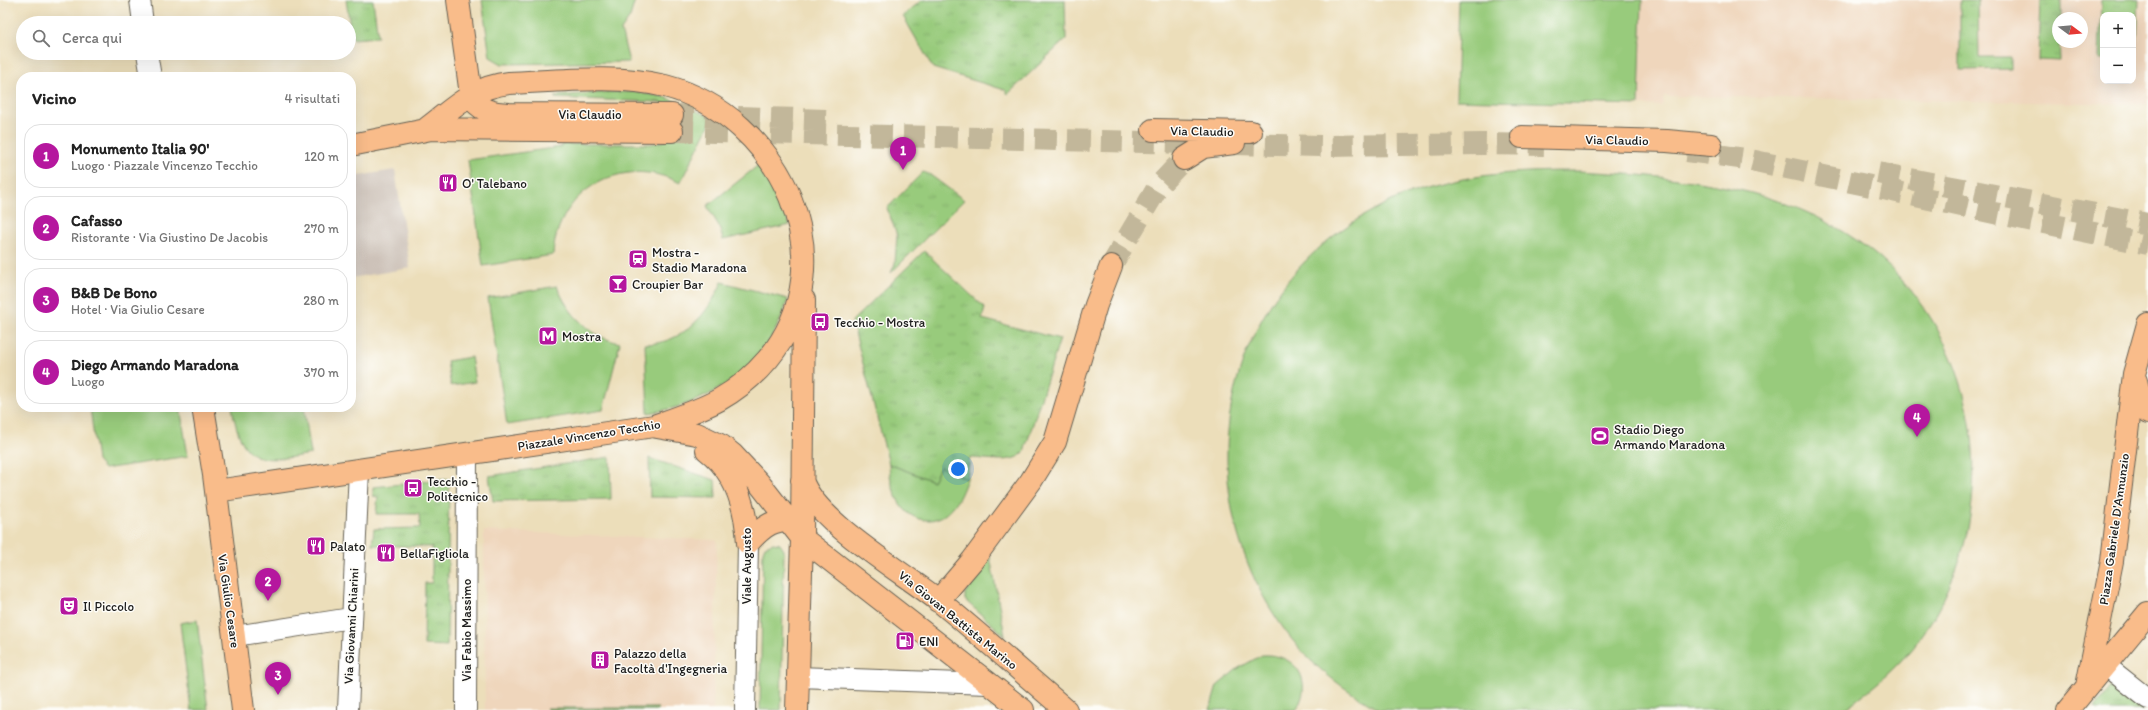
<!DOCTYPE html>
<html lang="it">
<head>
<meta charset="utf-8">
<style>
  body { margin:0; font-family:Itim,sans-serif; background:#f6f6f6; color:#222 }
  .controls { position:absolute; right:12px; top:12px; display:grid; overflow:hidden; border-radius:8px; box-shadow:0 4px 16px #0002 }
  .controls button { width:36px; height:36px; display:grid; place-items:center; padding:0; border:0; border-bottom:1px solid #e0e0e0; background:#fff; color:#222; font:20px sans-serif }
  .compass { position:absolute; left:2052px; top:12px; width:36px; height:36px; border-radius:50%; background:#fff; box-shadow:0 4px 16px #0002; rotate:106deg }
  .you { position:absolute; left:958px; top:469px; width:14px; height:14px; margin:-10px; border:3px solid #fff; border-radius:50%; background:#1a73e8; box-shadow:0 0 0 6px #1a73e833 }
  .badge { display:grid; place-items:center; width:26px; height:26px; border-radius:50%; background:#b5179e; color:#fff; font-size:13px; font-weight:700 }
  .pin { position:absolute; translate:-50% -33px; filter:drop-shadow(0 1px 2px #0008) }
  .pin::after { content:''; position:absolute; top:21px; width:14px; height:12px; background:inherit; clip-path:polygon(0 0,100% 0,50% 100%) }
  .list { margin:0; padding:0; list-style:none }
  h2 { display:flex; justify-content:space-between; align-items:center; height:52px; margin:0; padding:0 16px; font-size:17px }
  h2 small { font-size:13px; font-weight:400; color:#767676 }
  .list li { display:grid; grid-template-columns:26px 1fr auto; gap:12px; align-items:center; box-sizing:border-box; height:64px; margin:0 8px 8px; padding:0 8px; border:1px solid #e0e0e0; border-radius:16px }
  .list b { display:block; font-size:15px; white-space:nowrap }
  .list p { margin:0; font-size:13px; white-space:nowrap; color:#767676 }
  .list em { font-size:13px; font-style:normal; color:#767676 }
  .icon { flex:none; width:22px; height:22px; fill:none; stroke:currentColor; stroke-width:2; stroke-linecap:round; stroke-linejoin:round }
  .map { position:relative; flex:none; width:2148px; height:710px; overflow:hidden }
  .search { position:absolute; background:#fff; box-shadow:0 4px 16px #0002; left:16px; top:16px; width:340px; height:44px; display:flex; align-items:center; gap:10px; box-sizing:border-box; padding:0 14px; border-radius:22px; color:#767676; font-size:15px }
  .panel { position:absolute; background:#fff; box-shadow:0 4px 16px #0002; left:16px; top:72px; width:340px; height:340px; border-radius:16px }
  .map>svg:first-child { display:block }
  .built { fill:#efd6bc; fill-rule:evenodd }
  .railway { fill:#cdc2b9 }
  .green { fill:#98cb7c; stroke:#5a744c }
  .park { fill:url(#park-tufts); stroke:#5a744c }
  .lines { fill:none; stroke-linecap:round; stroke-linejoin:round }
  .major-tunnel { stroke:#c2b79a; stroke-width:22; stroke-dasharray:22 11; stroke-linecap:butt }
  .minor-casing { stroke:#656053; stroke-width:22 }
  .major-casing { stroke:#656053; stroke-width:24 }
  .minor { stroke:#fff; stroke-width:20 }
  .major { stroke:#f9bc8a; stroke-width:22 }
  .labels { text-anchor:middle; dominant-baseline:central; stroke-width:3; stroke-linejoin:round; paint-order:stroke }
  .street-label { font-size:13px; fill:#1c1c1c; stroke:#fdfcf7 }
  .poi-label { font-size:13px; fill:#1c1c1c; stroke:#fdfcf7; text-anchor:start }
</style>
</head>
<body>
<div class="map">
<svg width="2148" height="710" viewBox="0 0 2148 710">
  <defs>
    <pattern id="park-tufts" width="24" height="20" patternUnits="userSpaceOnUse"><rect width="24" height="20" fill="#98cb7c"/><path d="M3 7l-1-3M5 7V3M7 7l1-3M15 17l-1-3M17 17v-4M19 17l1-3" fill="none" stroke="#82ae6b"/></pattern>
  </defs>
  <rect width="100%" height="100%" fill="#fdfcf7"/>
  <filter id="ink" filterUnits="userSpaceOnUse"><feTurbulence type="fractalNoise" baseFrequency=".025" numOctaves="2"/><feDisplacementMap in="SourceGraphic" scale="8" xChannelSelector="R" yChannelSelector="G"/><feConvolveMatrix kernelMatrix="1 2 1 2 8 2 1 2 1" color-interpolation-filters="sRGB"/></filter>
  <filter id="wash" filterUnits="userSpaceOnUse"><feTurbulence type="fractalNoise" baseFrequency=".012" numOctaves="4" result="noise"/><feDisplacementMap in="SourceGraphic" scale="16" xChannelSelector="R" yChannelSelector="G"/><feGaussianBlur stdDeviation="0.9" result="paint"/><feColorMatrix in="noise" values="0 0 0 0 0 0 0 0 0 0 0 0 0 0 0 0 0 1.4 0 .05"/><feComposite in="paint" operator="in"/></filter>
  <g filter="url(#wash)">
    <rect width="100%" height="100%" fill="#ecdeba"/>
    <path class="built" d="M1642,0H2148V104L1664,96L1662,106L1639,105ZM2103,15H2133V81H2103ZM2058,18H2082V42H2058Z
      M484,531L717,540L713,710H485Z"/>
    <path class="railway" d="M395,170L410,268L351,278V177Z"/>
    <path class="green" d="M482,0H635L630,17L621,30L629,62L502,64L490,57Z
      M1459,0H1642L1639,105L1456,100Z
      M609,92H634L665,97L713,118L680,183C623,153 557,190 553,255L483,266L468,160L561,147L562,144H651L665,141L666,105L659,102L555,98V96Z
      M761,163L770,176L790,225L723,240L719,226L707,206Z
      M1578,171C1669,176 1766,183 1844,232C1976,313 2011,490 1932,620C1910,657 1878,685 1843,710H1379C1347,691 1313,668 1290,637C1183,499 1214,299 1370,212C1435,175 1505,171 1578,171Z
      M722,282L788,299C769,365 714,404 648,413L645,344C683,344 708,314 722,282Z
      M557,286C568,314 590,337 620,343L603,410L507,425L488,298Z
      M471,357L475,382L451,386L447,361Z
      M90,407H180L188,456L104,469L97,461Z
      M232,407H304L311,454C259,463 242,465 232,407Z
      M889,464L933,481L940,467L967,479C963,489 959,501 951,509C945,516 938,519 930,520C900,521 890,488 889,464Z
      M773,543L780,544L784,550L781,710H760L763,551L765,546Z
      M990,557L1005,636L965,600V593Z
      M197,620L208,710H191L180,623Z
      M1262,655C1295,653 1315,680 1296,710H1210L1217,686L1237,669Z"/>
    <path class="park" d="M346,0H373L378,37L352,39Z
      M922,0H1065L1066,39L1008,94L1005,90L933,68L903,16Z
      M1960,0H1978L1979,57H2011V69L1960,70Z
      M2040,0H2061V18H2058L2060,61L2038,60Z
      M2101,0H2139L2136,62H2133V15H2103V60H2099Z
      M923,172L929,174L964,200L891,273L895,263L897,235L887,208Z
      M924,251L985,308L982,319L1060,339L1024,452C1013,465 986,458 970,458L967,479L940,467L933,481L889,464L852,321Z
      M610,457L611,499L493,501L489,476Z
      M649,458L715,480L716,498L650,497Z
      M449,479L447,646L424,645L425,583H432V547L372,545L374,529L420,528L419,514H376L378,497L373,496V487Z
      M2111,687L2143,710H2097L2095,708Z
      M547,708H658V710H547Z"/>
  </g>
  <g filter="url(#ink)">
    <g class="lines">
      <path class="major-tunnel" d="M672,115L830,120
        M672,131L1322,146L1483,144L1544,145
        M1687,151L1746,159L1994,213L2148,244
        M1878,173L2148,224
        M1111,266L1159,185L1184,159"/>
      <defs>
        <path id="minor" d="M140,0L143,23
          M147,53L151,77
          M235,636L351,618
          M2105,665L2148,699
          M798,677L988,684
          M348,710L359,470
          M466,710L467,454
          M745,710L748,543"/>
        <path id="major" d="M458,0L471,95C478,111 493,113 509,114L672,115
          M426,129L672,131
          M1153,130L1251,132
          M1522,137L1667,141L1711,145
          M351,145L441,127
          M1184,159L1203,147L1234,143
          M2136,381L2141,401L2148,413
          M203,407L214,475L243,710
          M657,427L697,434L722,446L732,454L759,483L802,538L1023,710
          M707,450C736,472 746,508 748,543
          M802,480C815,521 904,573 939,601C982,636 1024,674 1066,710
          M216,491L654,426C702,409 733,400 768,359C849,261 780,116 665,86C619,74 557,81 509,83C473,87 454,108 426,129
          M748,543C764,525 774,518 799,520
          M938,601L972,561L1031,481L1055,442L1096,305L1111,266
          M2087,686L2112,561L2134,374L2148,324
          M797,710L802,538L804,300
          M2068,710L2148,613"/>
      </defs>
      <use href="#minor" class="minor-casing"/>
      <use href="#major" class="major-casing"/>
      <use href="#minor" class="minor"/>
      <use href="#major" class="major"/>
    </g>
  </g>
  <defs>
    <symbol id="restaurant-square" viewBox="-11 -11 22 22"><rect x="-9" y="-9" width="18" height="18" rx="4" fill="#b5179e" stroke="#fdfcf7"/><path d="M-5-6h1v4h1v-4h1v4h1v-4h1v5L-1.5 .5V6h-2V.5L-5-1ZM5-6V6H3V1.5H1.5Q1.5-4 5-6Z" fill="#fff"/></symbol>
    <symbol id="station-square" viewBox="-11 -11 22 22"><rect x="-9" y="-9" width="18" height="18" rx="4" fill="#b5179e" stroke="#fdfcf7"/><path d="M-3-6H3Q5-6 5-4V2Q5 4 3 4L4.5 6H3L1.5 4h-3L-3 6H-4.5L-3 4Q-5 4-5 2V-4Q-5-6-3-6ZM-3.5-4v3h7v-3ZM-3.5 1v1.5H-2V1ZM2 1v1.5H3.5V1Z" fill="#fff"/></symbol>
    <symbol id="bar-square" viewBox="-11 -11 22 22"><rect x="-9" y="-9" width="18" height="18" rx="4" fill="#b5179e" stroke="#fdfcf7"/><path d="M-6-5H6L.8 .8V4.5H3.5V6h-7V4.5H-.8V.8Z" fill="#fff"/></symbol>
    <symbol id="bus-square" viewBox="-11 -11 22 22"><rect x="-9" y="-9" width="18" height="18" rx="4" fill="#b5179e" stroke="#fdfcf7"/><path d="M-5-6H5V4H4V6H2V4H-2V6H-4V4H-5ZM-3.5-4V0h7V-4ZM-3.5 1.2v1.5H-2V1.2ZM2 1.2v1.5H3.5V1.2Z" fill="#fff"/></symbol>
    <symbol id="metro-square" viewBox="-11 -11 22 22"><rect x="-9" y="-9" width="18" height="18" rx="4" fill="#b5179e" stroke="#fdfcf7"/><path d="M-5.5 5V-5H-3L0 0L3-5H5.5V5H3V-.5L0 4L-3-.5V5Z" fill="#fff"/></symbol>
    <symbol id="stadium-square" viewBox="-11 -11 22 22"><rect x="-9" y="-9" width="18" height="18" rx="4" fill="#b5179e" stroke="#fdfcf7"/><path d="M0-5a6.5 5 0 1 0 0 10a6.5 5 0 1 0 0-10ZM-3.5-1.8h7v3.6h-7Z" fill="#fff"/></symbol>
    <symbol id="theatre-square" viewBox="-11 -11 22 22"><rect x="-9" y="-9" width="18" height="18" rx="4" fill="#b5179e" stroke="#fdfcf7"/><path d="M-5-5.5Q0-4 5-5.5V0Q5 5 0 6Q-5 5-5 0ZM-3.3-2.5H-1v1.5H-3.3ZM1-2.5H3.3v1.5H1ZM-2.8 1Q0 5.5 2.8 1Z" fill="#fff"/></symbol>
    <symbol id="fuel-square" viewBox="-11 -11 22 22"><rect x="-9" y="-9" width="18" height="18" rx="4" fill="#b5179e" stroke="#fdfcf7"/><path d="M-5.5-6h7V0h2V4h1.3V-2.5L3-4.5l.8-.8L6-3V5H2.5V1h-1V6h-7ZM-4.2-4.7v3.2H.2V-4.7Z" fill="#fff"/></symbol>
    <symbol id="building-square" viewBox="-11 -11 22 22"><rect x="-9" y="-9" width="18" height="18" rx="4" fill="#b5179e" stroke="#fdfcf7"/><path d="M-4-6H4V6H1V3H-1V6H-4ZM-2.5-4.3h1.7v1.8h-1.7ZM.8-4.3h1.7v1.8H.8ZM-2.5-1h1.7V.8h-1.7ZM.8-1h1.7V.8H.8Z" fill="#fff"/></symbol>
  </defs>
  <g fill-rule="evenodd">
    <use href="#restaurant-square" x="437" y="172" width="22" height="22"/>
    <use href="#station-square" x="627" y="248" width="22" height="22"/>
    <use href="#bar-square" x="607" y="273" width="22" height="22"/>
    <use href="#bus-square" x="809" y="311" width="22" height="22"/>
    <use href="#metro-square" x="537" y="325" width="22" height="22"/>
    <use href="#stadium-square" x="1589" y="425" width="22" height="22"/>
    <use href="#bus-square" x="402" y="477" width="22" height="22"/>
    <use href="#restaurant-square" x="305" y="535" width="22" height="22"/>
    <use href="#restaurant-square" x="375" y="542" width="22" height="22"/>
    <use href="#theatre-square" x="58" y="595" width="22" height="22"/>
    <use href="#fuel-square" x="894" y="630" width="22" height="22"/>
    <use href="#building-square" x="589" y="649" width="22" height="22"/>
  </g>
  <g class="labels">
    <g class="street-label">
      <text x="590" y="114">Via Claudio</text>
      <text transform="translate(1202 131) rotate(1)">Via Claudio</text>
      <text transform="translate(1617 140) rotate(1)">Via Claudio</text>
      <text transform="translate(589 435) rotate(-9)">Piazzale Vincenzo Tecchio</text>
      <text transform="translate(2114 529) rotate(-82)">Piazza Gabriele D'Annunzio</text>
      <text transform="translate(746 566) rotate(-90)">Viale Augusto</text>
      <text transform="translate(229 601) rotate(82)">Via Giulio Cesare</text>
      <text transform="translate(958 620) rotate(39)">Via Giovan Battista Marino</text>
      <text transform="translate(351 626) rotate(-87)">Via Giovanni Chiarini</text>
      <text transform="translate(466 630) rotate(-90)">Via Fabio Massimo</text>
    </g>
    <g class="poi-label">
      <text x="462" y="183">O' Talebano</text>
      <text x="652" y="252">Mostra -<tspan x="652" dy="15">Stadio Maradona</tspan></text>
      <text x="632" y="284">Croupier Bar</text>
      <text x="834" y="322">Tecchio - Mostra</text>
      <text x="562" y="336">Mostra</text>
      <text x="1614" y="429">Stadio Diego<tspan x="1614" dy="15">Armando Maradona</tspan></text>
      <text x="427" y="481">Tecchio -<tspan x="427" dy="15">Politecnico</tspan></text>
      <text x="330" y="546">Palato</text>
      <text x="400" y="553">BellaFigliola</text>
      <text x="83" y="606">Il Piccolo</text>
      <text x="919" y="641">ENI</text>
      <text x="614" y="653">Palazzo della<tspan x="614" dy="15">Facoltà d'Ingegneria</tspan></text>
    </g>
  </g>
</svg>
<div class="controls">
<button>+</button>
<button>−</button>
</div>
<svg class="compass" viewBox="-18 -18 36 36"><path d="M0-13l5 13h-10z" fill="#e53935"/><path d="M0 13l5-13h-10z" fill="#767676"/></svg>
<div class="you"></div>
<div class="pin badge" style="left:903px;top:170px">1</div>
<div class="pin badge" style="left:268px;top:601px">2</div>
<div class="pin badge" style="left:278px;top:695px">3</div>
<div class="pin badge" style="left:1917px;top:437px">4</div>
<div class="search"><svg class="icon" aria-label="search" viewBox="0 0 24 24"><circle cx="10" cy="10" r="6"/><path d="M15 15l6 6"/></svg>Cerca qui</div>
<section class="panel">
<h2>Vicino<small>4 risultati</small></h2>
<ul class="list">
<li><span class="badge">1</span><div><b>Monumento Italia 90'</b><p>Luogo · Piazzale Vincenzo Tecchio</p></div><em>120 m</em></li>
<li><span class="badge">2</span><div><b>Cafasso</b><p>Ristorante · Via Giustino De Jacobis</p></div><em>270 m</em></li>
<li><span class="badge">3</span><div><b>B&amp;B De Bono</b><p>Hotel · Via Giulio Cesare</p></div><em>280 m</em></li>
<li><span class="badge">4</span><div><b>Diego Armando Maradona</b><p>Luogo</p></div><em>370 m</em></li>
</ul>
</section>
</div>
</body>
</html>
